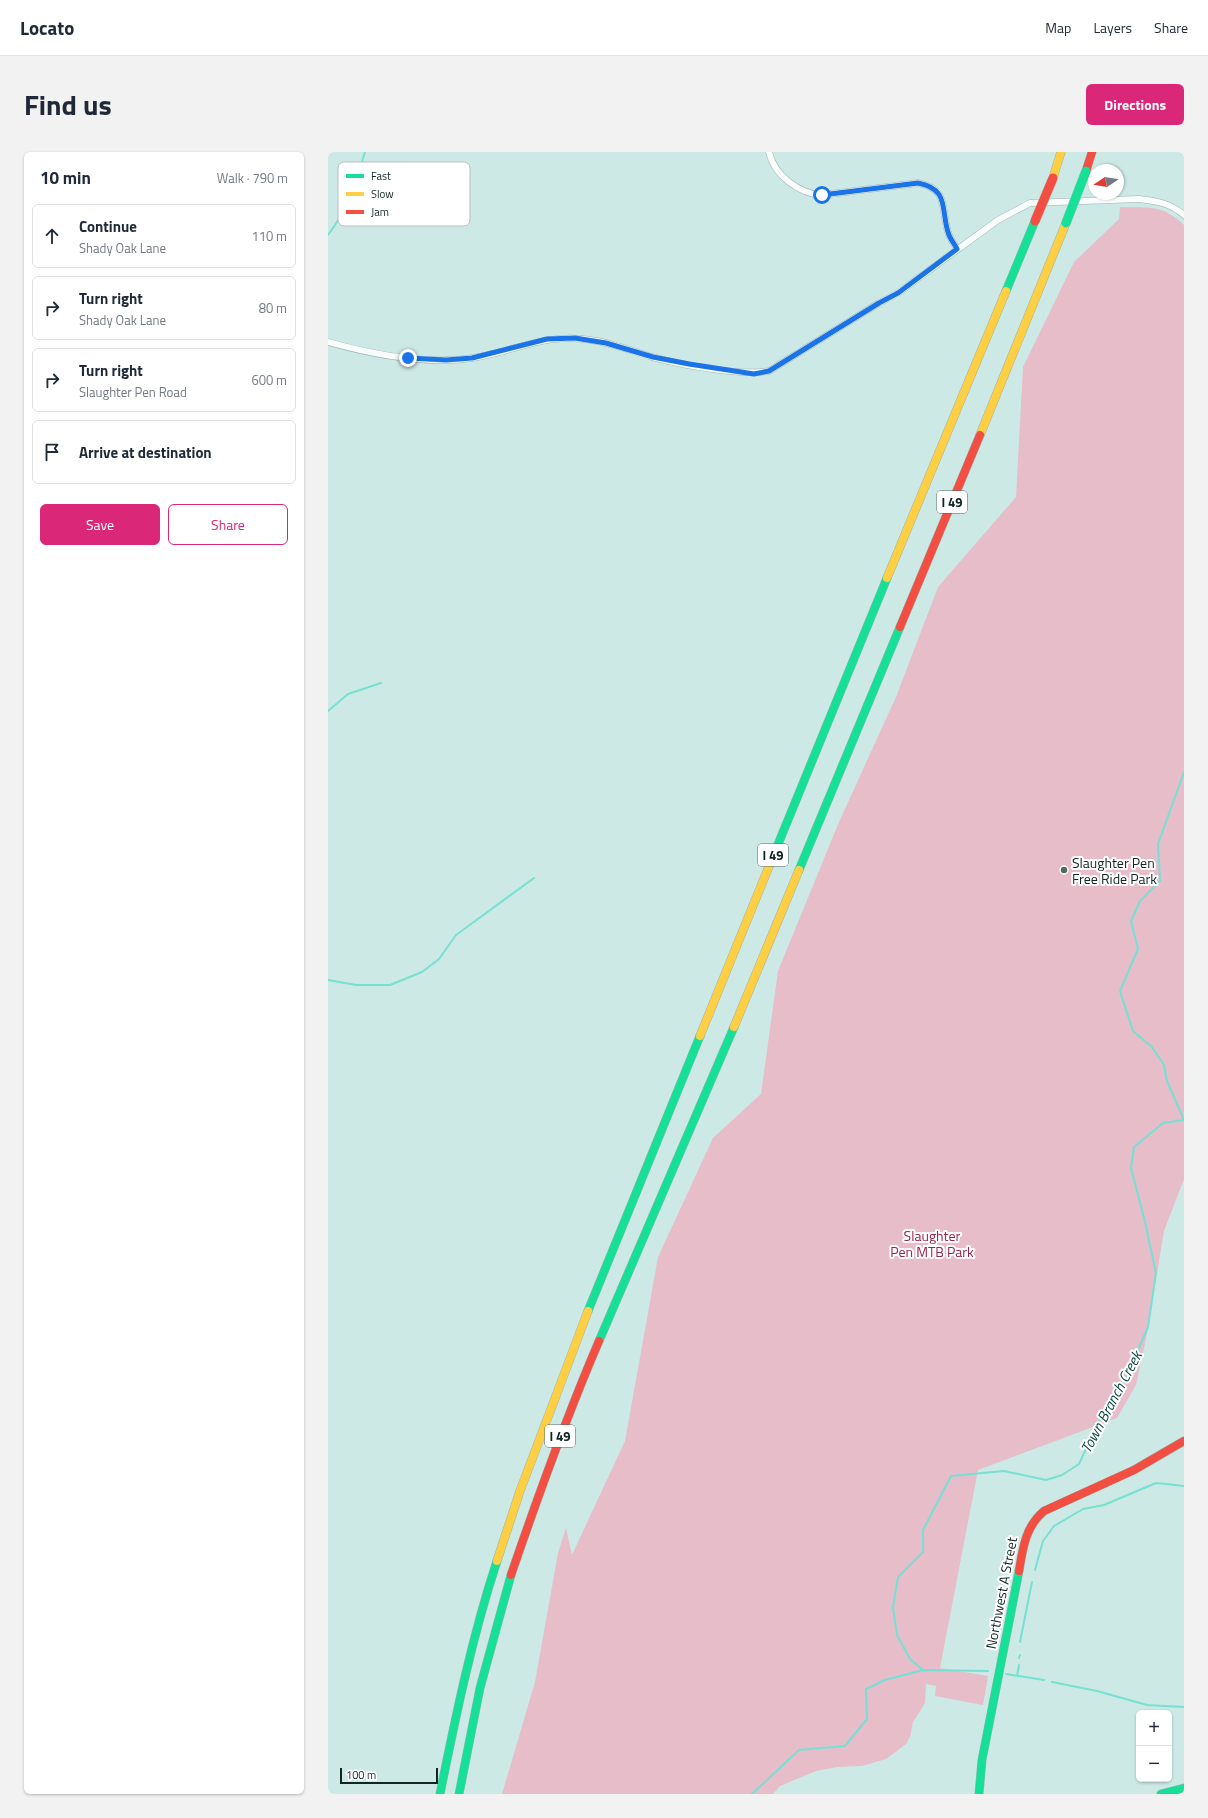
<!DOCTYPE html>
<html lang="en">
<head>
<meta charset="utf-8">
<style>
  body { margin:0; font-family:"Titillium Web",sans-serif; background:#f2f2f3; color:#1f2937 }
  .controls { position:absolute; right:12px; bottom:12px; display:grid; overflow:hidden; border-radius:6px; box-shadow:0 1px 3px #0004 }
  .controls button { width:36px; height:36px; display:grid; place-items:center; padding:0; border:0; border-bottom:1px solid #e0e1e3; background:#fff; color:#1f2937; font:20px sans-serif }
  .compass { position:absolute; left:760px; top:12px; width:36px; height:36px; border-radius:50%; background:#fff; box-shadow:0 1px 3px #0004; rotate:258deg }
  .scale { position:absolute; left:12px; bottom:10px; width:98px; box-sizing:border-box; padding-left:4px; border:2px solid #112623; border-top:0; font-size:11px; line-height:14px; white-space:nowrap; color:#112623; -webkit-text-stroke:3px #fff; paint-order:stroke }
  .stop { position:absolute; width:12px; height:12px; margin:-9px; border:3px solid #1a73e8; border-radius:50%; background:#fff }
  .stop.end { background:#1a73e8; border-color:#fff; box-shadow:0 1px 4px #0008 }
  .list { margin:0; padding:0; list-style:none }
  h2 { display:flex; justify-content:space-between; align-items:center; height:52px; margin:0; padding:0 16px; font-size:17px }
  h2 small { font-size:13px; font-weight:400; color:#747a83 }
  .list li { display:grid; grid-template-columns:26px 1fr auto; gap:12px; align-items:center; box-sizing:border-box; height:64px; margin:0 8px 8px; padding:0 8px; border:1px solid #e0e1e3; border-radius:6px }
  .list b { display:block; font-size:15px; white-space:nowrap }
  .list p { margin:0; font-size:13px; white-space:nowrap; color:#747a83 }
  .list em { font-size:13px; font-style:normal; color:#747a83 }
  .actions { display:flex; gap:8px; padding:12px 16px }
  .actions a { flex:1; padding:9px 0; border:1px solid #db2777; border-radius:6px; text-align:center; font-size:14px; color:#db2777 }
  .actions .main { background:#db2777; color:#fff }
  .icon { flex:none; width:22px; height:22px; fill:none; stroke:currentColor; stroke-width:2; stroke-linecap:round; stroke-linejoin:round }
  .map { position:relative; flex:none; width:856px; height:1642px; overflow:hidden; border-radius:6px }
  header { display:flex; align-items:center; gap:24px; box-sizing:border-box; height:56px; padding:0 20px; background:#fff; border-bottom:1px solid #e0e1e3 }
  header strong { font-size:19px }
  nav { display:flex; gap:22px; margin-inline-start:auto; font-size:14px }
  .intro { display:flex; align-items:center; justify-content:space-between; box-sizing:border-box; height:96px; padding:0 24px }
  h1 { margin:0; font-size:28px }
  .button { padding:10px 18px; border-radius:6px; background:#db2777; color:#fff; font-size:14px; font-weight:700 }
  main { display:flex; gap:24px; padding:0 24px }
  aside { flex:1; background:#fff; border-radius:6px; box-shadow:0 1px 3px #0004 }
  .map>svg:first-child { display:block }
  .green { fill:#e6bdc9 }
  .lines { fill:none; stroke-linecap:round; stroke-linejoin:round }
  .stream { stroke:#76e0d3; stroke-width:2 }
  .street-casing { stroke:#9db3b0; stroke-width:7 }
  .fast-casing { stroke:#9db3b0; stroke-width:9 }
  .slow-casing { stroke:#9db3b0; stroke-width:9 }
  .jam-casing { stroke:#9db3b0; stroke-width:9 }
  .street { stroke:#f8fcfb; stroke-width:6 }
  .fast { stroke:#16e098; stroke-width:8 }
  .slow { stroke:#ffcf43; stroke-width:8 }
  .jam { stroke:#f24e42; stroke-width:8 }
  .fast-bridge-casing { stroke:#b9c7c5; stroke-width:10; stroke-linecap:butt }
  .jam-bridge-casing { stroke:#b9c7c5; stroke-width:10; stroke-linecap:butt }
  .fast-bridge { stroke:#16e098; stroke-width:9 }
  .jam-bridge { stroke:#f24e42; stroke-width:9 }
  .route { stroke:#1a73e8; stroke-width:5 }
  .poi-dot { fill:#536a67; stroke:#fff; stroke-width:1.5 }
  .labels { text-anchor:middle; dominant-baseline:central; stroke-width:4; stroke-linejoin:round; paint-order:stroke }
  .shield { fill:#fff; stroke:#586765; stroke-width:1 }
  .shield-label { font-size:13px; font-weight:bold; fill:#112623 }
  .poi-label { font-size:14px; fill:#112623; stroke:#fff; text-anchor:start }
  .park-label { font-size:14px; fill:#95234c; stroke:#fff }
  .street-label { font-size:14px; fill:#112623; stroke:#fff }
  .water-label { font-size:15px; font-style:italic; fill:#0a4942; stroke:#fff }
  .key { fill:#fff; stroke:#b8bebd; stroke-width:1 }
  .key-label { font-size:11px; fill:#112623 }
</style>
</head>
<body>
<header>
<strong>Locato</strong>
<nav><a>Map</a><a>Layers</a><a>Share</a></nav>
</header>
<div class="intro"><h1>Find us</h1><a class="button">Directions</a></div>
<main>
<aside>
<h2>10 min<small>Walk · 790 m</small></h2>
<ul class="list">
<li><svg class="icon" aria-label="ahead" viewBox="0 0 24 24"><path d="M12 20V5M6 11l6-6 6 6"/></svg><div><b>Continue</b><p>Shady Oak Lane</p></div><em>110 m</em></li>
<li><svg class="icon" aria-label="right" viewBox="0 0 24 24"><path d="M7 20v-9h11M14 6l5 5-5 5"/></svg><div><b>Turn right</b><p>Shady Oak Lane</p></div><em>80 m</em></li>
<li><svg class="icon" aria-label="right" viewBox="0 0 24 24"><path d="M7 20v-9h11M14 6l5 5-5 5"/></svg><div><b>Turn right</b><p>Slaughter Pen Road</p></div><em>600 m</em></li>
<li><svg class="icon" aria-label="arrive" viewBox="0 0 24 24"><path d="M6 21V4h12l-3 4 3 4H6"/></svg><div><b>Arrive at destination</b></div></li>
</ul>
<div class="actions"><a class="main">Save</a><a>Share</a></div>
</aside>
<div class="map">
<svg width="856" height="1642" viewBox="0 0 856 1642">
  <rect width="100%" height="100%" fill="#cde9e5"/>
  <path class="green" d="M792,55C821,56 834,52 856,73V1027L836,1079L819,1182L808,1233L789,1266L650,1318L612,1516L660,1524L655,1553L607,1544L608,1534L598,1532L597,1551L585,1570L582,1585L578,1592L558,1607L534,1614L509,1615L488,1619L452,1634L445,1642H174L207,1530L230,1401L238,1376L244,1403L297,1289L330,1105L385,986L433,942L450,819L511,670L568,545L610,435L688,345L695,215L746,110L791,67Z"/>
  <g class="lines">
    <path class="stream" d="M0,83C19,59 28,29 37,0
      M0,559L20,542L53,531
      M0,828L28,833H62L94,820L111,807L128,783L206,726
      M707,1418L715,1389L726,1374L755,1357L776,1353L828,1331L856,1334
      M692,1490L704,1430
      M691,1506L692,1503
      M595,1518L582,1507L569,1483L565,1455L570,1425L595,1400V1378L623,1324L676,1319L718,1328L734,1323L751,1312L772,1267L796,1230L820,1175L828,1121L817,1070L803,1016L806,995L835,971L856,968L839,929L836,913L824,895L805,879L792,839L810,797L803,769L812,749L832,729L830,692L856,620
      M678,1522L716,1528
      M689,1524L691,1513
      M724,1530L769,1539L819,1553L856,1555
      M424,1642L471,1598L517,1594L539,1567L538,1537L557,1528L595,1518L660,1519"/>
    <defs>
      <path id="street" d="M441,0C446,23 471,42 494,43L590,31C623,37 612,60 621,83C623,88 627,93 629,97
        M0,190C43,202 99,213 144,206C186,200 218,180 263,188C284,191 304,199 324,205C355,213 410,224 441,219L551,151L570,141L670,68L702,51L811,47C829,49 842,51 856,63"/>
      <path id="fast" d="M678,139L707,69
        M444,707L559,426
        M471,718L572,475
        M260,1159L372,884
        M271,1189L406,875
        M112,1642C128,1563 144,1485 169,1409
        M131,1642L152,1536L183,1423
        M651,1642L654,1608L691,1419
        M833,1642L856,1636"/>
      <path id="slow" d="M725,26L733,0
        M652,283L738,71
        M559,426L678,139
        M406,875L471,718
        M372,884L444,707
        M169,1409L192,1339L260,1159"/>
      <path id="jam" d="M758,19L764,0
        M572,475L652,283
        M691,1419C695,1396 697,1375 716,1359L806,1318L856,1289
        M183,1423C210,1344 238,1266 271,1189"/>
    </defs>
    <use href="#street" class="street-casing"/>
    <use href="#fast" class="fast-casing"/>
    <use href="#slow" class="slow-casing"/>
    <use href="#jam" class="jam-casing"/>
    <use href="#street" class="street"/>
    <use href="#fast" class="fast"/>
    <use href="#slow" class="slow"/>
    <use href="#jam" class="jam"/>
    <defs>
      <path id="fast-bridge" d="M738,71L758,19"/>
      <path id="jam-bridge" d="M707,69L725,26"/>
    </defs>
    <use href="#fast-bridge" class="fast-bridge-casing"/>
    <use href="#jam-bridge" class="jam-bridge-casing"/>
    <use href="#fast-bridge" class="fast-bridge"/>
    <use href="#jam-bridge" class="jam-bridge"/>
  </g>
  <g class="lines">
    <path class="route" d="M80,206L118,208L144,206L219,187L247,186L278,191L325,205L361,212L426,222L441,219L551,151L570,141L629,97C627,93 623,88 621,83C612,60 623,37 590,31L494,43"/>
  </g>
  <circle class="poi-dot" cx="736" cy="718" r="4"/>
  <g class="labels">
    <g class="shield">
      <rect x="609" y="339" width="30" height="22" rx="3"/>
      <rect x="430" y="692" width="30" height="22" rx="3"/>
      <rect x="217" y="1273" width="30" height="22" rx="3"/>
    </g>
    <g class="shield-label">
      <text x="624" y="350">I 49</text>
      <text x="445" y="703">I 49</text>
      <text x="232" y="1284">I 49</text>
    </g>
    <g class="poi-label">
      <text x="744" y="710">Slaughter Pen<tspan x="744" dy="16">Free Ride Park</tspan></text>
    </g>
    <g class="park-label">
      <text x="604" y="1083">Slaughter<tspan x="604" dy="16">Pen MTB Park</tspan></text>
    </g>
    <g class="street-label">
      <text transform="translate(673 1441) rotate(-79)">Northwest A Street</text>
    </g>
    <g class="water-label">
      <text transform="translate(783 1250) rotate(-62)">Town Branch Creek</text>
    </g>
  </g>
  <rect x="10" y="10" width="132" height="64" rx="6" class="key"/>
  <rect x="18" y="22" width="18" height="4" fill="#16e098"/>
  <rect x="18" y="40" width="18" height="4" fill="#ffcf43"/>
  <rect x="18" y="58" width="18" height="4" fill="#f24e42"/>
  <g class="key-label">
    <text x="43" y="28">Fast</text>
    <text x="43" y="46">Slow</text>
    <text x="43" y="64">Jam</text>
  </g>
</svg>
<div class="controls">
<button>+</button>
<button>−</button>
</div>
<svg class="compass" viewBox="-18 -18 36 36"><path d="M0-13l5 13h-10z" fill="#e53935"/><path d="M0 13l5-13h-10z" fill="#747a83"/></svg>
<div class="scale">100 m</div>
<div class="stop" style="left:494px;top:43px"></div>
<div class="stop end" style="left:80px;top:206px"></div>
</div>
</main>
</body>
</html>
